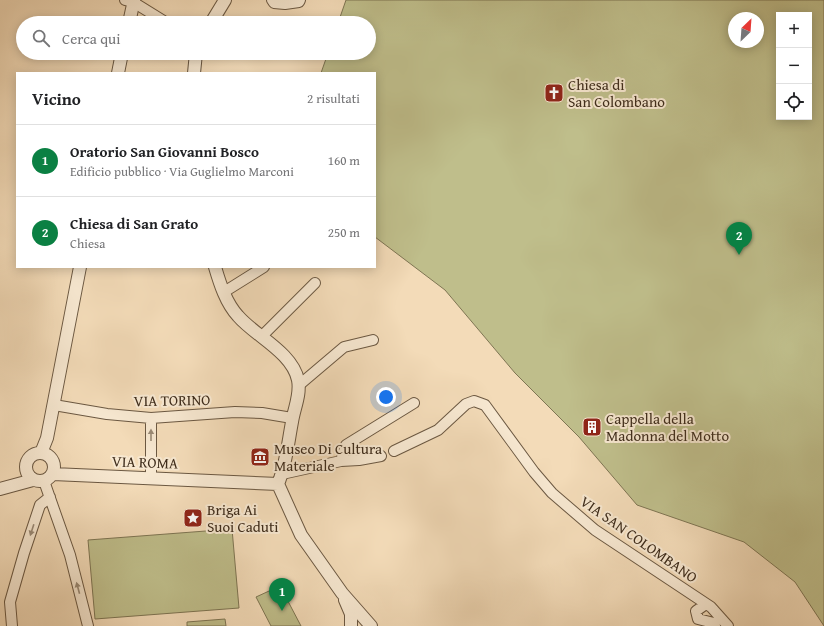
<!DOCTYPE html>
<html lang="it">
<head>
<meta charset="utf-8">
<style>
  body { margin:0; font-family:"Gentium Book Plus",serif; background:#f2f2f2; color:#202124 }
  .controls { position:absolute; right:12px; top:12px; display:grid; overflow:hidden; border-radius:0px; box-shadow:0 2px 10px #0003 }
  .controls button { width:36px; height:36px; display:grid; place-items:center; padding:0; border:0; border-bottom:1px solid #e0e0e0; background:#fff; color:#202124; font:20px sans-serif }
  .compass { position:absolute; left:728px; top:12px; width:36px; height:36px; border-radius:50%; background:#fff; box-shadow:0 2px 10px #0003; rotate:25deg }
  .you { position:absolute; left:386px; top:397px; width:14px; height:14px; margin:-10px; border:3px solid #fff; border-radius:50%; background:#1a73e8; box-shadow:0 0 0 6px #1a73e833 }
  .badge { display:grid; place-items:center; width:26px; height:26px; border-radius:50%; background:#0b8043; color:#fff; font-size:13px; font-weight:700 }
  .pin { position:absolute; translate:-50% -33px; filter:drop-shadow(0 1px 2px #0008) }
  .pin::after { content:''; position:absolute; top:21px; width:14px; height:12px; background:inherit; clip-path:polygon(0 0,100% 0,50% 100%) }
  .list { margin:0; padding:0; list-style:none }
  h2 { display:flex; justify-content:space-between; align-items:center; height:52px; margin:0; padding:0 16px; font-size:17px }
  h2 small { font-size:13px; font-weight:400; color:#757577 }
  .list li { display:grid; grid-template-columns:26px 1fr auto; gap:12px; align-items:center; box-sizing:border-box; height:72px; padding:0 16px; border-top:1px solid #e0e0e0 }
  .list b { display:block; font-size:15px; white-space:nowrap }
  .list p { margin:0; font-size:13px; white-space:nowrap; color:#757577 }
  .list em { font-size:13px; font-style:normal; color:#757577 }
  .icon { flex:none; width:22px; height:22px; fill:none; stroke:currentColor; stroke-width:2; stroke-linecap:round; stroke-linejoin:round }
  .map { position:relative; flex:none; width:824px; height:626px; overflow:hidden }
  .search { position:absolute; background:#fff; box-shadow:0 2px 10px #0003; left:16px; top:16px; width:360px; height:44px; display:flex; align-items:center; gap:10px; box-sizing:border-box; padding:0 14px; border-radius:22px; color:#757577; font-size:15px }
  .panel { position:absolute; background:#fff; box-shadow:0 2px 10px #0003; left:16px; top:72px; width:360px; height:196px; border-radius:0px }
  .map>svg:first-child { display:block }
  .green { fill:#bfbe8b; stroke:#7e7553; fill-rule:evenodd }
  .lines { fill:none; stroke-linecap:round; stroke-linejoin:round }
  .minor-casing { stroke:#6b5842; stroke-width:12 }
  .tertiary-casing { stroke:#6b5842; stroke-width:14 }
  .minor { stroke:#f7e8d1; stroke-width:10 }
  .tertiary { stroke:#f7e8d1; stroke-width:12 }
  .oneway { fill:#9a8a76 }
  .labels { text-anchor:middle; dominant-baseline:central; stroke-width:4; stroke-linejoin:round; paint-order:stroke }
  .poi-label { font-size:15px; fill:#3e2c1b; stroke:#f7e8d1; text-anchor:start }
  .street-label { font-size:15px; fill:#3e2c1b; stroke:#f7e8d1 }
</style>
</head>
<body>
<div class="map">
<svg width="824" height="626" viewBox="0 0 824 626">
  <rect width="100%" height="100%" fill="#f3dbb8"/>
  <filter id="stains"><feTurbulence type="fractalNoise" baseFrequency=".005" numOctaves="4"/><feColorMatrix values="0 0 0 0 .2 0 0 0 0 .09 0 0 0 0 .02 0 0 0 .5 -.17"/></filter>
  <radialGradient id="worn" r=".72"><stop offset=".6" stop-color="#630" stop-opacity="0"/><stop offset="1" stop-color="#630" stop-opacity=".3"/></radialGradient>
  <path class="green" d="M346,0H824V626L795,582L744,542L637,505L579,437L515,373L445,290L375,237V73H321L328,53H369V23H338ZM779,15H809V117H779ZM734,18H758V42H734Z
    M232,529L239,608L95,619L88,540Z
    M280,586L301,626H271L256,597Z
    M225,619L226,626H187V622Z"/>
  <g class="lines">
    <defs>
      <path id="minor" d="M125,0L133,2L167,23
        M272,0L274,3L285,4L299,2L300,0
        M224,292L264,267
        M262,336L315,283
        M298,386L344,347L373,340
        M54,405L107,414L151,418L235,412L262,413L292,418
        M151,418V479
        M394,451L438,430L466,404L474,401L485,405L534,472L552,493L595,530L711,607L728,626
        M341,461L346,445L414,403
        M282,474L341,461L359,460L381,456
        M44,481L70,555L88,626
        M706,604L696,611L698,619L714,623L715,626
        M12,626L10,602L24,553L40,505L50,497"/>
      <path id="tertiary" d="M129,23L134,0
        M211,23L225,0
        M118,73L122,53
        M194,73L196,53
        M215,267C220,284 226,303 238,316C255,336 292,352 298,380C301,395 294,408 292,422C288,443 286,465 278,484
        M26 467a14 14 0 1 1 28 0a14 14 0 1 1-28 0Z
        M41,453L47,438L80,267
        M53,474L278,484
        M278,484L301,535L342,593L371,626
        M0,489L33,480
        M345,600L351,614V626"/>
    </defs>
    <use href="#minor" class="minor-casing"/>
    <use href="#tertiary" class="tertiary-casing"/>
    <use href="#minor" class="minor"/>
    <use href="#tertiary" class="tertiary"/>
  </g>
  <defs><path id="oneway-solid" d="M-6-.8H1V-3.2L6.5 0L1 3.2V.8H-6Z"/></defs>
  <g class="oneway">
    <use href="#oneway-solid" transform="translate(151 435) rotate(-90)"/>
    <use href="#oneway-solid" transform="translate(32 530) rotate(108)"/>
    <use href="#oneway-solid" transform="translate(78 588) rotate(-105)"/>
  </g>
  <defs>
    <symbol id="church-square" viewBox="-11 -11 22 22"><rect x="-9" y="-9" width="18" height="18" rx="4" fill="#8f2418" stroke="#f7e8d1"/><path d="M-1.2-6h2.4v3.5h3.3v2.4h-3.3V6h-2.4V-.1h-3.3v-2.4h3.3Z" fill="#fff"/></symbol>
    <symbol id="building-square" viewBox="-11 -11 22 22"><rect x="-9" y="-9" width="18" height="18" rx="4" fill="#8f2418" stroke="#f7e8d1"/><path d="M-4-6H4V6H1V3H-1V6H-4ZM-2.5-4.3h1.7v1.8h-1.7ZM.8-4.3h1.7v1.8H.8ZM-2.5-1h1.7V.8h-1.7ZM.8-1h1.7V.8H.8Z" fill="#fff"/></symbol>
    <symbol id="museum-square" viewBox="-11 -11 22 22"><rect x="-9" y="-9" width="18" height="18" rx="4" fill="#8f2418" stroke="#f7e8d1"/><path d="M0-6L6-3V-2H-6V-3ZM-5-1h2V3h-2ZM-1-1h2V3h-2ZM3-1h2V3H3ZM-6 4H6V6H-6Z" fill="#fff"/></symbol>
    <symbol id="sight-square" viewBox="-11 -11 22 22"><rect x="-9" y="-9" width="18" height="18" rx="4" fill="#8f2418" stroke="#f7e8d1"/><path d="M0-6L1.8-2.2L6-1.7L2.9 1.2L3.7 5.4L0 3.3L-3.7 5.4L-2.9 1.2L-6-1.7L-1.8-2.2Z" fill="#fff"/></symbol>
  </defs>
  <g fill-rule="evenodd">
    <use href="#church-square" x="543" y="82" width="22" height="22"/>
    <use href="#building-square" x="581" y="416" width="22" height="22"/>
    <use href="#museum-square" x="249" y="446" width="22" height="22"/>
    <use href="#sight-square" x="182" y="507" width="22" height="22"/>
  </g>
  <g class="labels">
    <g class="poi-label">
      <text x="568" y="84">Chiesa di<tspan x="568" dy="17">San Colombano</tspan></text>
      <text x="606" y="418">Cappella della<tspan x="606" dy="17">Madonna del Motto</tspan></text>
      <text x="274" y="448">Museo Di Cultura<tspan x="274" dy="17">Materiale</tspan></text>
      <text x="207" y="509">Briga Ai<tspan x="207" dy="17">Suoi Caduti</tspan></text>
    </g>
    <g class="street-label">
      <text transform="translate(172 400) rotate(-1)">VIA TORINO</text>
      <text transform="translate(145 462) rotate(2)">VIA ROMA</text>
      <text transform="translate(639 539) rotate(35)">VIA SAN COLOMBANO</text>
    </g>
  </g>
  <rect width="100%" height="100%" filter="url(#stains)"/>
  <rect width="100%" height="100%" fill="url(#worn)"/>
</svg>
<div class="controls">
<button>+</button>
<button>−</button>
<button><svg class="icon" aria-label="locate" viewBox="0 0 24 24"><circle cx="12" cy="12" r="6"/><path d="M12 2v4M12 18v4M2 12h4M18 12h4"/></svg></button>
</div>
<svg class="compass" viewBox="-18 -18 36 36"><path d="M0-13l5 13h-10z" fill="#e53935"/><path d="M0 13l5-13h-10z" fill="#757577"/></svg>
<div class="you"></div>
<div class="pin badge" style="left:282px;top:611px">1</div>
<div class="pin badge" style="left:739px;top:255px">2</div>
<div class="search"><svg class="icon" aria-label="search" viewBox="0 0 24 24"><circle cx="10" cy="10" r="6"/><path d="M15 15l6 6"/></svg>Cerca qui</div>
<section class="panel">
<h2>Vicino<small>2 risultati</small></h2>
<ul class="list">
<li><span class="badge">1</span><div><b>Oratorio San Giovanni Bosco</b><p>Edificio pubblico · Via Guglielmo Marconi</p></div><em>160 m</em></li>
<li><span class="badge">2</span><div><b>Chiesa di San Grato</b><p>Chiesa</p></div><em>250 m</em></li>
</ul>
</section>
</div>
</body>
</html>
